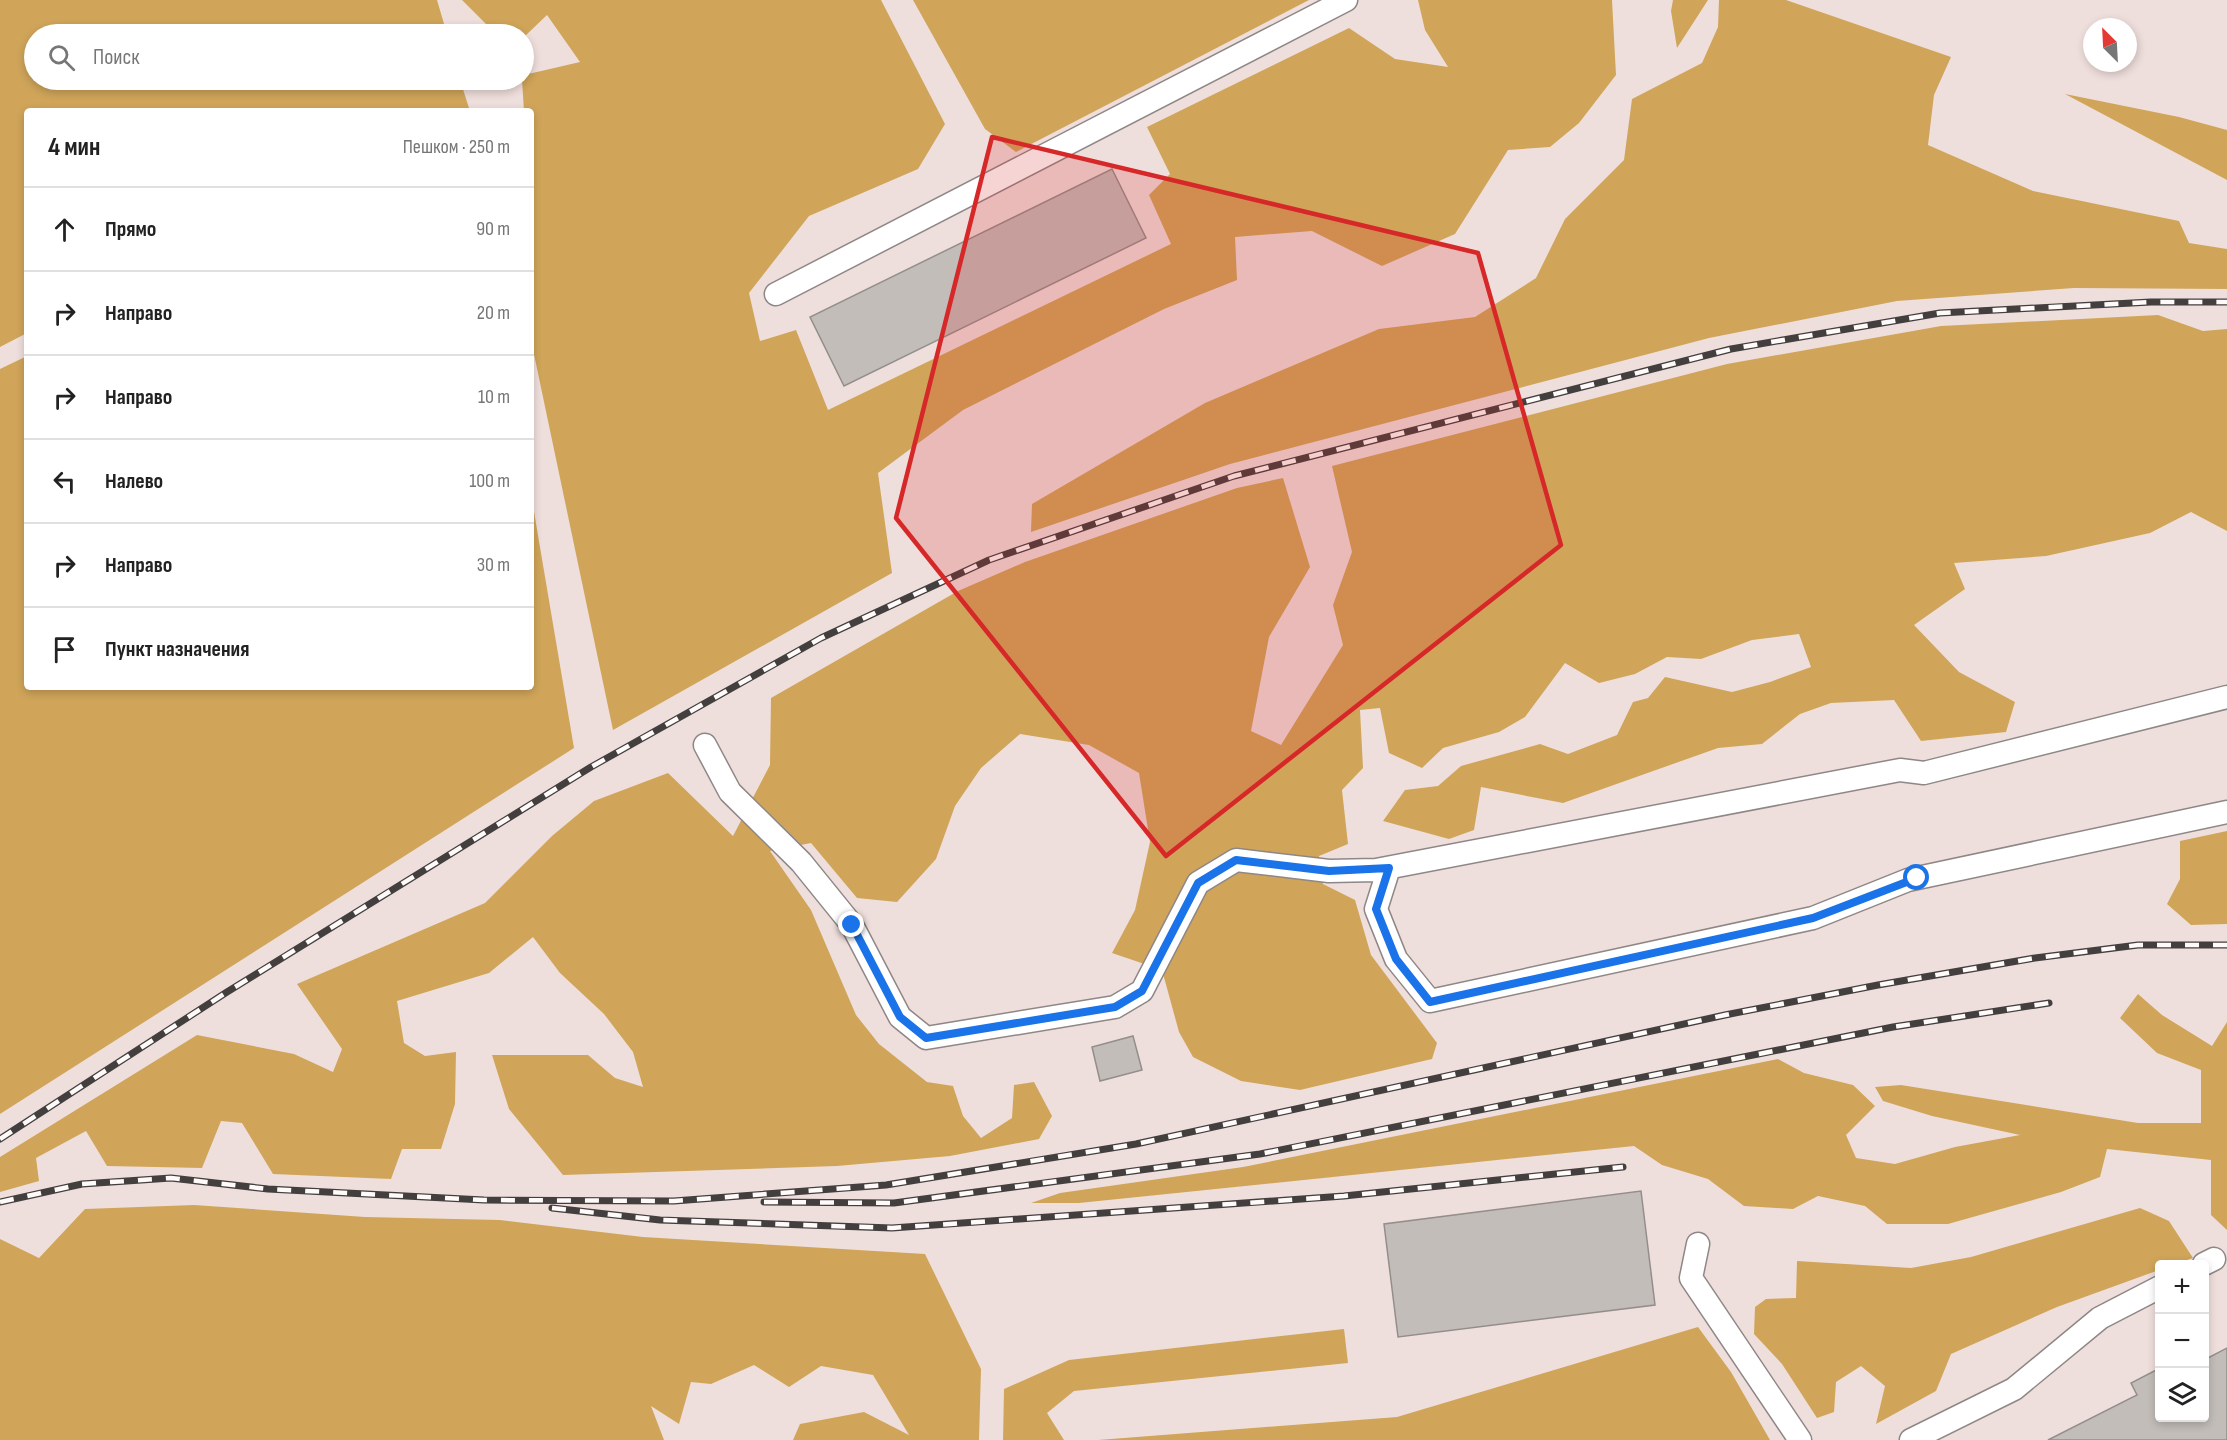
<!DOCTYPE html>
<html lang="ru">
<head>
<meta charset="utf-8">
<style>
  body { margin:0; font-family:"Sofia Sans Condensed",sans-serif; background:#f6f6f6; color:#222 }
  .controls { position:absolute; right:18px; bottom:18px; display:grid; overflow:hidden; border-radius:6px; box-shadow:0 3px 9px #0003 }
  .controls button { width:54px; height:54px; display:grid; place-items:center; padding:0; border:0; border-bottom:2px solid #e0e0e0; background:#fff; color:#222; font:30px sans-serif }
  .compass { position:absolute; left:2083px; top:18px; width:54px; height:54px; border-radius:50%; background:#fff; box-shadow:0 3px 9px #0003; rotate:336deg }
  .stop { position:absolute; width:18px; height:18px; margin:-14px; border:4px solid #1a73e8; border-radius:50%; background:#fff }
  .stop.end { background:#1a73e8; border-color:#fff; box-shadow:0 2px 6px #0008 }
  .list { margin:0; padding:0; list-style:none }
  h2 { display:flex; justify-content:space-between; align-items:center; height:78px; margin:0; padding:0 24px; font-size:26px }
  h2 small { font-size:20px; font-weight:400; color:#767676 }
  .list li { display:grid; grid-template-columns:39px 1fr auto; gap:18px; align-items:center; box-sizing:border-box; height:84px; padding:0 24px; border-top:2px solid #e0e0e0 }
  .list b { display:block; font-size:22px; white-space:nowrap }
  .list em { font-size:20px; font-style:normal; color:#767676 }
  .icon { flex:none; width:33px; height:33px; fill:none; stroke:currentColor; stroke-width:2; stroke-linecap:round; stroke-linejoin:round }
  .map { position:relative; flex:none; width:2227px; height:1440px; overflow:hidden }
  .search { position:absolute; background:#fff; box-shadow:0 3px 9px #0003; left:24px; top:24px; width:510px; height:66px; display:flex; align-items:center; gap:15px; box-sizing:border-box; padding:0 21px; border-radius:33px; color:#767676; font-size:22px }
  .panel { position:absolute; background:#fff; box-shadow:0 3px 9px #0003; left:24px; top:108px; width:510px; height:582px; border-radius:6px }
  .map>svg:first-child { display:block }
  .built { fill:#efdfdc; fill-rule:evenodd }
  .forest { fill:#d0a55a }
  .building { fill:#c2bdb9; stroke:#948e8b; stroke-width:1.5 }
  .lines { fill:none; stroke-linecap:round; stroke-linejoin:round }
  .lane-casing { stroke:#8e8786; stroke-width:25 }
  .lane { stroke:#fff; stroke-width:22 }
  .rail-casing { stroke:#433f3e; stroke-width:7 }
  .rail { stroke:#fefaf9; stroke-width:4.5; stroke-dasharray:14; stroke-linecap:butt }
  .route { stroke:#1a73e8; stroke-width:8 }
  .marked { fill:#d62828; fill-opacity:0.2; stroke:#d62828; stroke-width:4.5; stroke-linejoin:round }
</style>
</head>
<body>
<div class="map">
<svg width="2227" height="1440" viewBox="0 0 2227 1440">
  <rect width="100%" height="100%" fill="#f3ecea"/>
  <path class="built" d="M0,0H2227V1440H0ZM2092,27H2128V63H2092ZM34,34H524V80H34ZM27,111H531V687H27ZM2160,1264H2204V1418H2160Z"/>
  <path class="forest" d="M0,0H437L447,34H34V80H460L470,111H27V333L0,347Z
    M462,0H881L945,124L918,169L809,216L749,293L760,341L796,330L828,410L1171,244L1149,195L1170,174L1147,127L1349,28L1395,59L1448,67L1425,30L1418,0H1612L1616,75L1579,123L1550,147L1508,150L1455,234L1382,266L1312,231L1235,237L1237,280L1164,309L963,410L878,473L892,573L613,730L531,340V111H524L522,80L524,75L580,62L547,15L524,37V34H496Z
    M913,0H1309L1016,152L985,129Z
    M1673,0H1708L1677,48L1671,11Z
    M1719,0H1786L1951,57L1934,95L1928,145L2033,191L2179,221L2189,243L2227,249V289L2074,288L1897,301L1709,338L1230,464L1031,532L1032,504L1205,403L1379,329L1475,317L1536,278L1565,219L1624,160L1632,99L1702,63L1718,27Z
    M2065,94L2179,117L2227,130V180Z
    M2158,315L2203,331L2227,329V531L2191,512L2150,533L2046,556L1954,563L1965,589L1914,625L1959,672L2015,702L2006,732L1921,741L1894,700L1831,703L1800,714L1762,744L1718,748L1563,803L1481,787L1474,830L1449,839L1383,821L1405,790L1438,786L1461,766L1540,744L1568,754L1617,735L1633,702L1648,698L1665,677L1732,692L1770,682L1811,667L1799,634L1752,640L1701,659L1667,657L1635,674L1599,683L1565,663L1525,717L1499,732L1443,748L1422,768L1389,753L1380,708L1360,710L1363,768L1342,790L1348,844L1319,856L1323,884L1355,900L1371,955L1437,1043L1432,1059L1300,1090L1241,1081L1193,1057L1179,1032L1162,970L1112,953L1135,910L1150,842L1139,773L1089,745L1020,734L981,768L955,806L936,859L897,902L857,898L811,843L770,851L811,910L856,1015L879,1044L927,1082L953,1086L963,1116L981,1138L1012,1118L1014,1085L1034,1082L1052,1116L1039,1139L950,1156L837,1166L563,1175L509,1109L492,1055H588L615,1078L643,1087L633,1052L604,1014L560,973L533,937L489,973L397,1001L404,1043L425,1056L456,1052L455,1104L441,1149H402L391,1179L273,1174L242,1123L221,1121L202,1168L107,1166L86,1131L36,1158L39,1181L0,1192V1157L197,1035L294,1054L333,1072L342,1049L297,984L485,903L552,836L594,801L668,773L733,836L770,765L771,698L958,591L1025,562L1237,488L1283,478L1310,567L1269,637L1251,731L1281,745L1343,645L1333,605L1352,552L1332,466L1727,364L1941,326Z
    M27,356V687H531V494L574,748L0,1114V369Z
    M2227,831V924L2191,925L2167,904L2180,879V841Z
    M2138,994L2162,1015L2212,1046L2227,1022V1230L2211,1215V1160L2107,1149L2100,1177L2061,1192L1948,1224H1887L1865,1206L1818,1196L1793,1209L1744,1206L1708,1179L1662,1165L1634,1146L1079,1203H1031L1060,1193L1243,1167L1778,1059L1804,1073L1853,1085L1875,1106L1846,1135L1856,1158L1895,1164L1955,1147L2020,1135L1932,1116L1883,1101L1875,1087L1901,1085L2138,1123H2201V1070L2157,1053L2120,1018Z
    M194,1205L365,1217L500,1220L643,1237L925,1254L981,1369L979,1440H793L800,1424L864,1412L909,1435L873,1375L821,1366L789,1387L754,1365L711,1384L691,1382L679,1424L651,1406L664,1440H0V1239L39,1258L85,1209Z
    M2140,1208L2169,1221L2193,1258L2175,1264H2160L2159,1270L2057,1307L1951,1354L1936,1391L1876,1424L1885,1386L1861,1366L1836,1382L1834,1412L1817,1418L1782,1364L1754,1334L1755,1307L1766,1299L1796,1298L1797,1261L1911,1268L1971,1257Z
    M1698,1327L1731,1372L1770,1440H1098L1397,1417Z
    M1344,1329L1348,1363L1074,1391L1047,1413L1064,1440H1003L1004,1389L1069,1360Z"/>
  <path class="building" d="M1112,169L1146,238L844,386L810,317Z
    M1133,1036L1142,1070L1100,1081L1092,1047Z
    M1641,1191L1655,1305L1398,1337L1384,1224Z
    M2227,1348V1440H2048L2137,1395L2131,1383L2160,1368V1418H2204V1360Z"/>
  <g class="lines">
    <defs>
      <path id="lane" d="M776,294L1346,0
        M705,745L730,792L801,862L852,925L900,1017L926,1038L1115,1007L1142,991L1198,883L1236,860L1329,871L1376,870L1900,770L1924,773L2227,697
        M1389,868L1376,909L1396,959L1430,1001L1813,918L1908,880L2227,812
        M1698,1244L1691,1278L1800,1440
        M2204,1264L2214,1259
        M1911,1440L2014,1389L2100,1318L2160,1287"/>
    </defs>
    <use href="#lane" class="lane-casing"/>
    <use href="#lane" class="lane"/>
    <defs>
      <path id="rail" d="M0,1139L227,992L591,767L821,638L989,560L1234,476L1731,349L1940,313L2151,302H2227
        M0,1202L82,1184L171,1178L268,1189L484,1200L674,1201L886,1185L1136,1144L1725,1015L1878,985L2035,958L2138,945H2227
        M764,1202L894,1203L1260,1154L1893,1027L2049,1003
        M552,1208L660,1220L892,1228L1344,1196L1623,1167"/>
    </defs>
    <use href="#rail" class="rail-casing"/>
    <use href="#rail" class="rail"/>
  </g>
  <g class="lines">
    <path class="route" d="M852,925L900,1017L926,1038L1115,1007L1142,991L1198,883L1236,860L1329,871L1389,868L1376,909L1396,959L1430,1002L1813,918L1917,878"/>
  </g>
  <path class="marked" d="M992,137L1478,253L1561,545L1166,856L896,518Z"/>
</svg>
<div class="controls">
<button>+</button>
<button>−</button>
<button><svg class="icon" aria-label="layers" viewBox="0 0 24 24"><path d="M12 4l9 5-9 5-9-5zM3 14l9 5 9-5"/></svg></button>
</div>
<svg class="compass" viewBox="-18 -18 36 36"><path d="M0-13l5 13h-10z" fill="#e53935"/><path d="M0 13l5-13h-10z" fill="#767676"/></svg>
<div class="stop" style="left:1917px;top:878px"></div>
<div class="stop end" style="left:852px;top:925px"></div>
<div class="search"><svg class="icon" aria-label="search" viewBox="0 0 24 24"><circle cx="10" cy="10" r="6"/><path d="M15 15l6 6"/></svg>Поиск</div>
<section class="panel">
<h2>4 мин<small>Пешком · 250 m</small></h2>
<ul class="list">
<li><svg class="icon" aria-label="ahead" viewBox="0 0 24 24"><path d="M12 20V5M6 11l6-6 6 6"/></svg><div><b>Прямо</b></div><em>90 m</em></li>
<li><svg class="icon" aria-label="right" viewBox="0 0 24 24"><path d="M7 20v-9h11M14 6l5 5-5 5"/></svg><div><b>Направо</b></div><em>20 m</em></li>
<li><svg class="icon" aria-label="right" viewBox="0 0 24 24"><path d="M7 20v-9h11M14 6l5 5-5 5"/></svg><div><b>Направо</b></div><em>10 m</em></li>
<li><svg class="icon" aria-label="left" viewBox="0 0 24 24"><path d="M17 20v-9H6M10 6l-5 5 5 5"/></svg><div><b>Налево</b></div><em>100 m</em></li>
<li><svg class="icon" aria-label="right" viewBox="0 0 24 24"><path d="M7 20v-9h11M14 6l5 5-5 5"/></svg><div><b>Направо</b></div><em>30 m</em></li>
<li><svg class="icon" aria-label="arrive" viewBox="0 0 24 24"><path d="M6 21V4h12l-3 4 3 4H6"/></svg><div><b>Пункт назначения</b></div></li>
</ul>
</section>
</div>
</body>
</html>
